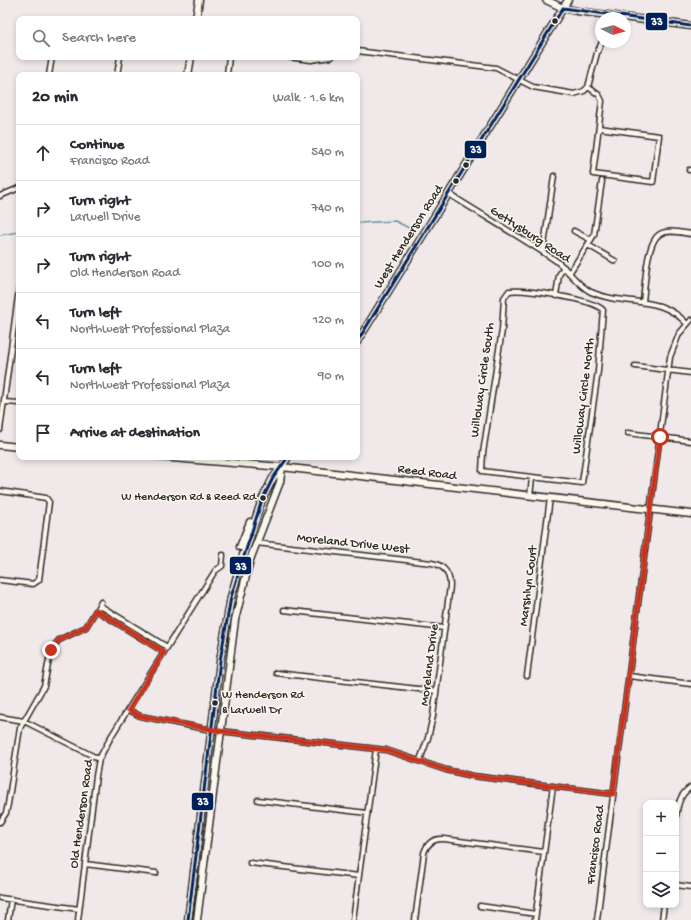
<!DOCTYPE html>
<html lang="en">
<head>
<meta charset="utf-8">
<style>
  body { margin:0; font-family:"Gochi Hand",sans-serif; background:#f7f7f7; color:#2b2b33 }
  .controls { position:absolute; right:12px; bottom:12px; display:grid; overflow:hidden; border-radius:8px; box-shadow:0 2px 6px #0003 }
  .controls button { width:36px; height:36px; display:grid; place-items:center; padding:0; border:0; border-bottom:1px solid #e1e1e2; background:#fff; color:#2b2b33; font:20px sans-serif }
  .compass { position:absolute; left:595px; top:12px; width:36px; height:36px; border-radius:50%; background:#fff; box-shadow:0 2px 6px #0003; rotate:95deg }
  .stop { position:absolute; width:12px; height:12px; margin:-9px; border:3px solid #c8321e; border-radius:50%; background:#fff }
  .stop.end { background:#c8321e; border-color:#fff; box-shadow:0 1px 4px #0008 }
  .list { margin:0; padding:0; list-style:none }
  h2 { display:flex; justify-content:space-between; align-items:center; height:52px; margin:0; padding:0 16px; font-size:17px }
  h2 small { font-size:13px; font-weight:400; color:#7c7c81 }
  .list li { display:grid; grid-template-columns:26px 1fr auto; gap:12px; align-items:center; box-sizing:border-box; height:56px; padding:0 16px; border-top:1px solid #e1e1e2 }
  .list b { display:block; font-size:15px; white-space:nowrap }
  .list p { margin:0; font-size:13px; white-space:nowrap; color:#7c7c81 }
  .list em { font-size:13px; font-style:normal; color:#7c7c81 }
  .icon { flex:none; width:22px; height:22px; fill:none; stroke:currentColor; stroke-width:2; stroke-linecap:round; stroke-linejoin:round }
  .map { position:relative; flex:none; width:691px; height:920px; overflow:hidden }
  .search { position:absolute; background:#fff; box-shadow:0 2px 6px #0003; left:16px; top:16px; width:344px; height:44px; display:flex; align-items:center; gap:10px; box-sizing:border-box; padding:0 14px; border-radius:8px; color:#7c7c81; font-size:15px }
  .panel { position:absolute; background:#fff; box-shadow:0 2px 6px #0003; left:16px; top:72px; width:344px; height:388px; border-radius:8px }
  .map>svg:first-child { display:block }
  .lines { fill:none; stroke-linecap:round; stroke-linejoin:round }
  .stream { stroke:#65929f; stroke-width:1.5 }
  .street-casing { stroke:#2b2b2b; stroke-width:7 }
  .secondary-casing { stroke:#2b2b2b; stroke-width:9 }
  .street { stroke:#fbf7ec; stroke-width:4 }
  .secondary { stroke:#fbf7ec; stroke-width:6 }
  .bus-1-casing { stroke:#fbf7ec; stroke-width:6 }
  .bus-1 { stroke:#00205b; stroke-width:3 }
  .route { stroke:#c8321e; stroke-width:5 }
  .bus-dot { fill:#2b2b2b; stroke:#fbf7ec; stroke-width:1.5 }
  .labels { text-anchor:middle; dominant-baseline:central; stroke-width:3; stroke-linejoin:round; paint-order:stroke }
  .bus-label { font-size:12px; fill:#2b2b2b; stroke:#fbf7ec; text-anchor:end }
  .street-label { font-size:13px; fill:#2b2b2b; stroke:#fbf7ec }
  .line-badge { stroke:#fbf7ec; stroke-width:1.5 }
  .badge-label { font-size:11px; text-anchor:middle; font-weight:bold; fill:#fff }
</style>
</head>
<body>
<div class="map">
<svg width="691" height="920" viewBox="0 0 691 920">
  <rect width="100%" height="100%" fill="#f1e9e9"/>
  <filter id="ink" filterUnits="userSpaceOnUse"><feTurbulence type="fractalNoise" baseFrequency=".025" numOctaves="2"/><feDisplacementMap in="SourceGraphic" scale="8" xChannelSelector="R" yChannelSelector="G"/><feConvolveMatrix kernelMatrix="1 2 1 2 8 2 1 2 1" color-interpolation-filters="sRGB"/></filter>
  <g filter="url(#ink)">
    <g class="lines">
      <path class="stream" d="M358,223L395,221L409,228
        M0,235L19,232"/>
      <defs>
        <path id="street" d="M357,51L496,68L533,87L574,94L584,91L588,87L597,53L602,42
          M288,57L311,60L331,57
          M49,75L52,57
          M117,75L120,57
          M227,75L229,57
          M588,87L599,95L602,101L593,174L653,182L659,136L599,128
          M689,170H691
          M449,194C484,216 520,237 555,260C568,269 577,285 591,292C624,307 660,293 687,324
          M0,196L19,188
          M574,231L591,240
          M588,245L615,261
          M543,252L554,176
          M570,272L594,235L602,181
          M509,291C524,289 593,299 603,310L598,371L582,483L482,471L483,453L502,330L504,298Z
          M556,296L559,275L564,267
          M643,302C645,286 646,242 660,234C669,229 682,233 691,234
          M635,366L691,373
          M4,402L19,403
          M0,430L19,289
          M628,433L691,441
          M0,491L46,498L49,502L39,580L33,584L0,580
          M530,496L532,478
          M256,543L432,563C444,565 450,574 450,586L433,716L428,738L420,760
          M99,605L167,647
          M96,610L164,652
          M284,610L444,628
          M276,673L436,691
          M527,676L550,498
          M629,676L691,684
          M129,710L140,716L211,730L386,750L446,770L473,776L613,794
          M0,717L24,721L99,759
          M258,800L367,813
          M676,816C678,804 680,794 691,787
          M0,822L6,813L8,804L20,728L44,686L51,649L59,640L86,627L101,602
          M250,863L359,876
          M85,864L156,873
          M676,885L691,887
          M0,898L79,909
          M480,906L536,914
          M8,920L11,899
          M78,920L96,776L99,759L112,735L215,571L222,566L223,555
          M353,920L376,749
          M415,920L424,853C427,843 433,838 444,839L544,852
          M535,920L553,786
          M597,920L670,357L679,334L691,320
          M662,920L664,905"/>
        <path id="secondary" d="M546,0L563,8L577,11L691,26
          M196,19L199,0
          M188,75L191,57
          M357,342L568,0
          M0,445L19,447
          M160,457L282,467L691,514
          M240,547L250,522
          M188,920L220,661L231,597L242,558L262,500L273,478L282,467L288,457
          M197,920L235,620L250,560L280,482L282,467"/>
      </defs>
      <use href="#street" class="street-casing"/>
      <use href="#secondary" class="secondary-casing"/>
      <use href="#street" class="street"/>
      <use href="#secondary" class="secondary"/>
      <defs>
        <path id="bus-1" d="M563,8L691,26
          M357,342L563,8
          M188,920L220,661L231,597L262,500L273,478L288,457"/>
      </defs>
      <use href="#bus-1" class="bus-1-casing"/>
      <use href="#bus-1" class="bus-1"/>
    </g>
  </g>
  <g class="lines" filter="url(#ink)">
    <path class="route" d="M51,650L59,640L86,627L96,610L164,652L129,710L140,716L220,731L386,750L446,770L473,776L613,794L660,437"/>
  </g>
  <g class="bus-dot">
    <circle cx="555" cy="21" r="3.5"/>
    <circle cx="466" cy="165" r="3.5"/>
    <circle cx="456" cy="181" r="3.5"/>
    <circle cx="263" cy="498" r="3.5"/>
    <circle cx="215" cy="703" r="3.5"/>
  </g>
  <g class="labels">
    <g class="bus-label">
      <text x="256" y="498">W Henderson Rd &amp; Reed Rd</text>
      <text x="222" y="696" text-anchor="start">W Henderson Rd<tspan x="222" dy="15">&amp; Larwell Dr</tspan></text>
    </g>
    <g class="street-label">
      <text transform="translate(530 235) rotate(33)">Gettysburg Road</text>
      <text transform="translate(409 237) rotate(-58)">West Henderson Road</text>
      <text transform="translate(483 380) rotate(-82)">Willoway Circle South</text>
      <text transform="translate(584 396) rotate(-83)">Willoway Circle North</text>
      <text transform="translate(427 473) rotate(7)">Reed Road</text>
      <text transform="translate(353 544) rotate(6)">Moreland Drive West</text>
      <text transform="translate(529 586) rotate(-83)">Marshlyn Court</text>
      <text transform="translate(430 665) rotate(-83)">Moreland Drive</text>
      <text transform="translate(82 814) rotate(-82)">Old Henderson Road</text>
      <text transform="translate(596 845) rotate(-83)">Francisco Road</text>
    </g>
  </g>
  <g class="line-badge">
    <rect x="645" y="12" width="23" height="19" rx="4" fill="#00205b"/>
    <rect x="464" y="140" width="23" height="19" rx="4" fill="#00205b"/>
    <rect x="229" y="556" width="23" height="19" rx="4" fill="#00205b"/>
    <rect x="191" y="792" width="23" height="19" rx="4" fill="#00205b"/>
  </g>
  <g class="badge-label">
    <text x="657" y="25">33</text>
    <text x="476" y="153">33</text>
    <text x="241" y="570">33</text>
    <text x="203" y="805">33</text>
  </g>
</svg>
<div class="controls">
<button>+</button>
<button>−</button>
<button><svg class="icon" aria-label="layers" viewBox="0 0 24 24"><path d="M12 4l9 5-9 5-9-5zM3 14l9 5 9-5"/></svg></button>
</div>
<svg class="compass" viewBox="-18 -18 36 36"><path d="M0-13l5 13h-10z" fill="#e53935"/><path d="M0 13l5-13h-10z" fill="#7c7c81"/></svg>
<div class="stop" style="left:660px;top:437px"></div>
<div class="stop end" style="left:51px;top:650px"></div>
<div class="search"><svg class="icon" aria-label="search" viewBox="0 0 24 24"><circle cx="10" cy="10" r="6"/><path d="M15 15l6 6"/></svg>Search here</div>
<section class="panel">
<h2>20 min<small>Walk · 1.6 km</small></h2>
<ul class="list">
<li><svg class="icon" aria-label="ahead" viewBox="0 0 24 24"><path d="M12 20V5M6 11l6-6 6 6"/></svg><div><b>Continue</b><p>Francisco Road</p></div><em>540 m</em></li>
<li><svg class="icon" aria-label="right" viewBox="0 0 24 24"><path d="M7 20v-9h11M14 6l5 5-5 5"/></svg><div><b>Turn right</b><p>Larwell Drive</p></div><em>740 m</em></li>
<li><svg class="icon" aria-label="right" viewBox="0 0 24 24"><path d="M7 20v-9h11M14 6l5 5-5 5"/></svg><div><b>Turn right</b><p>Old Henderson Road</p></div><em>100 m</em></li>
<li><svg class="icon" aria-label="left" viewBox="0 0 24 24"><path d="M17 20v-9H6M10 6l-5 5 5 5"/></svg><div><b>Turn left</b><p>Northwest Professional Plaza</p></div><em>120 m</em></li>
<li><svg class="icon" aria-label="left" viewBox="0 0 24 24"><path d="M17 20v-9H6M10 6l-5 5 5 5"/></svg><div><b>Turn left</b><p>Northwest Professional Plaza</p></div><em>90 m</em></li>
<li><svg class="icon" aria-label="arrive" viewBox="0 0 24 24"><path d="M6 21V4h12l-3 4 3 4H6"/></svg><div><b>Arrive at destination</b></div></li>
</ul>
</section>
</div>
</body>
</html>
